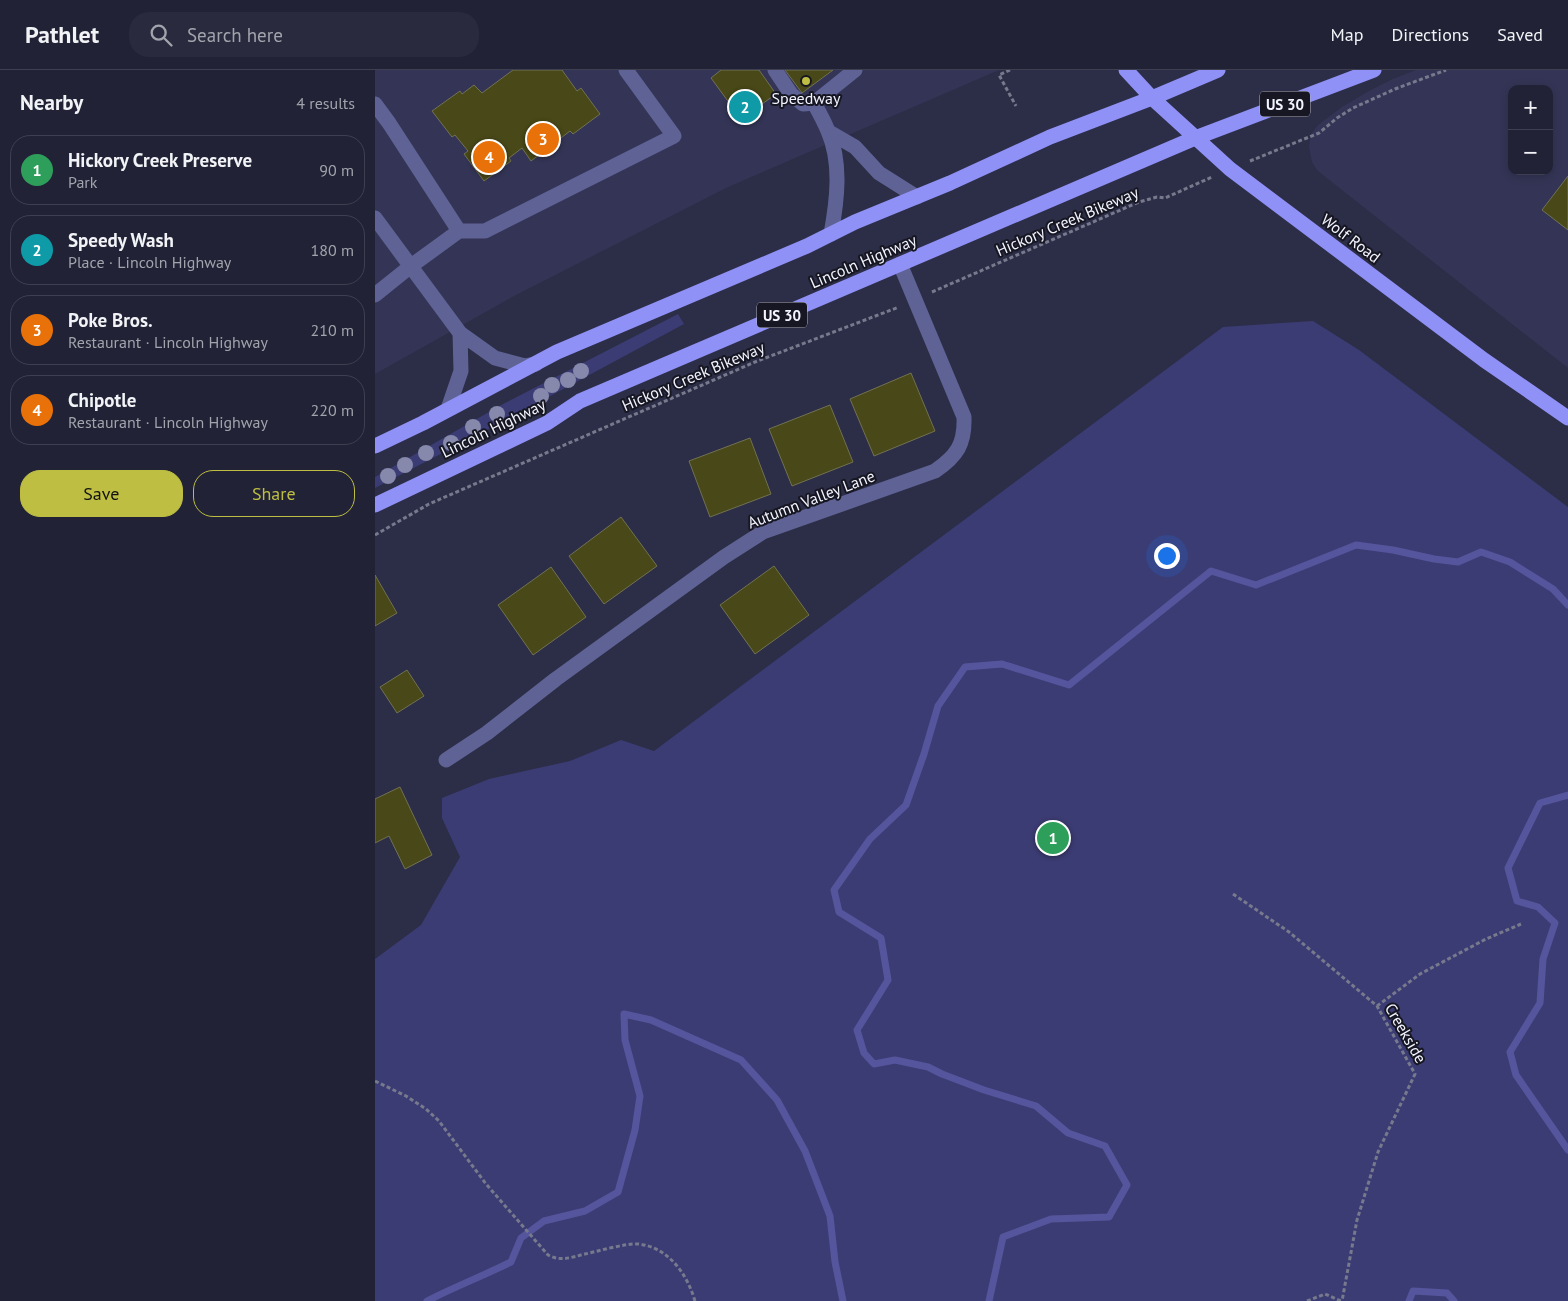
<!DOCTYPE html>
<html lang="en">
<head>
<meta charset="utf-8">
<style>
  body { margin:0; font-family:"PT Sans",sans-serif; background:#292a3d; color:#f1f3f6 }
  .controls { position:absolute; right:15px; top:15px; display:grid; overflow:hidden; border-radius:10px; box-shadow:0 2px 8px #0003 }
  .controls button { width:45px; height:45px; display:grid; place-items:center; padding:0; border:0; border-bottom:1px solid #3e3f50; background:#212235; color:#f1f3f6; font:25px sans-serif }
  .you { position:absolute; left:791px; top:485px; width:18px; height:18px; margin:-12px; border:4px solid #fff; border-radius:50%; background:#1a73e8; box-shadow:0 0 0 8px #1a73e833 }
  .badge { display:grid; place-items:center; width:32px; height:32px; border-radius:50%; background:#bebe42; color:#fff; font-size:16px; font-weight:700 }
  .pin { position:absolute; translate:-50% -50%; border:2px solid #fff; box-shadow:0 1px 5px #0006 }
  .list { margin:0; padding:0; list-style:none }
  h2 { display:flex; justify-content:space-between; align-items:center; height:65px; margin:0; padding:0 20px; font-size:21px }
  h2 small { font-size:16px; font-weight:400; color:#a2a4ad }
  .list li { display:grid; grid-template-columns:32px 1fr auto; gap:15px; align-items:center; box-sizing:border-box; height:70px; margin:0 10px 10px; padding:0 10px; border:1px solid #3e3f50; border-radius:20px }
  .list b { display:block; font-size:19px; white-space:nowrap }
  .list p { margin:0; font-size:16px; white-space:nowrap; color:#a2a4ad }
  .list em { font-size:16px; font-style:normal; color:#a2a4ad }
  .actions { display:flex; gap:10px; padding:15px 20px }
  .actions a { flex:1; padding:11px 0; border:1px solid #bebe42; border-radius:20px; text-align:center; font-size:18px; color:#bebe42 }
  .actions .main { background:#bebe42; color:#111 }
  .icon { flex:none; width:28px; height:28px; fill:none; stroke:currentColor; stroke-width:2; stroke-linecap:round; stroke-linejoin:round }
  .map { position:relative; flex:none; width:1193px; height:1231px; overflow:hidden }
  header { display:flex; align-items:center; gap:30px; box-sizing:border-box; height:70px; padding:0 25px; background:#212235; border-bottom:1px solid #3e3f50 }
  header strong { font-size:24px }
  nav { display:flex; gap:28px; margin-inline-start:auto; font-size:18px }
  .search { width:350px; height:45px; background:#292a3d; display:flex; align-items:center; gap:12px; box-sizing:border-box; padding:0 18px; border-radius:20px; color:#a2a4ad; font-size:19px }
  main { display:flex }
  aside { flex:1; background:#212235 }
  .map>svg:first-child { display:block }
  .built { fill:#343556; fill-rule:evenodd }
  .green { fill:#3c3c74 }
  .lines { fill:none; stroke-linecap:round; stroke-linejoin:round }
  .stream { stroke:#55559d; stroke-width:7 }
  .building { fill:#484818; stroke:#717252 }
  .path { stroke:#77798d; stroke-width:3; stroke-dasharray:4 2.5; stroke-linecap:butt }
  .minor { stroke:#5f6294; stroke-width:15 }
  .major { stroke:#8f91f7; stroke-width:15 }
  .tree { fill:#8689ab }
  .poi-dot { fill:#bebe42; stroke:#161722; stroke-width:2 }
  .labels { text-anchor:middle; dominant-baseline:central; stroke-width:4; stroke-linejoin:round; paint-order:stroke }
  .shield { fill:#161722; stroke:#b0b2bc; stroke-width:1 }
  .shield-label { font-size:15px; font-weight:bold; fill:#f2f4fe }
  .poi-label { font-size:16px; fill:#f2f4fe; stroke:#161722 }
  .street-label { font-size:16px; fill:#f2f4fe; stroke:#161722 }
</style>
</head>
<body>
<header>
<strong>Pathlet</strong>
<div class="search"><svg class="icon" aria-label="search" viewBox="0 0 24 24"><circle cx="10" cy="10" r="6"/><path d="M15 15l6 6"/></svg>Search here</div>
<nav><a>Map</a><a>Directions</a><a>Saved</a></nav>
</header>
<main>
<aside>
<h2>Nearby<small>4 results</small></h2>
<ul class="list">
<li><span class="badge" style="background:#2e9e5b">1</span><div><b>Hickory Creek Preserve</b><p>Park</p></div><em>90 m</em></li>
<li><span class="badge" style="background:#0f9aa8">2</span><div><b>Speedy Wash</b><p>Place · Lincoln Highway</p></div><em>180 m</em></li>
<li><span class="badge" style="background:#e8710a">3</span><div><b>Poke Bros.</b><p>Restaurant · Lincoln Highway</p></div><em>210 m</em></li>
<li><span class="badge" style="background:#e8710a">4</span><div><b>Chipotle</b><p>Restaurant · Lincoln Highway</p></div><em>220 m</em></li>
</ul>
<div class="actions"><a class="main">Save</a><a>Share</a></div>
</aside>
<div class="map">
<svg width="1193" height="1231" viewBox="0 0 1193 1231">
  <rect width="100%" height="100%" fill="#2c2d47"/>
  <path class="built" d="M0,0H624L353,117L139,226L0,304Z
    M1041,0H1193V298L953,109L942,100L937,92L934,77L936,64L943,55L967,37L994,21L1018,9ZM1137,19H1174V101H1137Z"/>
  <path class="green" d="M303,244L309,254L114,359L0,418V407L128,334Z
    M938,251L984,280L1193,437V1231H0V889L46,855L85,787L67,748V728L114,709L195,691L246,670L279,681L848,257Z"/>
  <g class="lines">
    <path class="stream" d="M1193,725L1165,733L1133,798L1142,831L1163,837L1180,853L1168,889L1165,933L1135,982L1141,1005L1193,1080
      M52,1231C79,1217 108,1206 136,1192L146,1168L169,1151L210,1141L243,1122L260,1060L265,1026L250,970L249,944L276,950L366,990L402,1030L430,1081L455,1146L460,1192L468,1231
      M614,1231L628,1167L676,1149L734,1147L752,1115L730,1076L693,1063L661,1036L609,1020L567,1004L553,997L520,990L499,994L489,983L482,960L513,910L506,868L464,842L459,820L495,769L531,735L549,684L563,636L590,597L627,594L694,615L836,501L881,515L981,475L1018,480L1059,489L1083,492L1106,482L1135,492L1178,519L1193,535
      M1034,1231L1038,1221L1072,1223L1079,1231"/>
  </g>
  <path class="building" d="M138,0H187L202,21L206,18L225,44L198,64L195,61L156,91L147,78L134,88L136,91L109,111L89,84L93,81L80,65L77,67L57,41L85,21L87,24L99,15L107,23Z
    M346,0H384L401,24L366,49L336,8Z
    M410,0H458L427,23Z
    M1193,106V160L1167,140Z
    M536,303L560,361L499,386L475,329Z
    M455,335L478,392L417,416L394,359Z
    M375,368L396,424L335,447L314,391Z
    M246,447L282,496L229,534L194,486Z
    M399,496L434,545L380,584L345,535Z
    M176,497L211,547L158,585L123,535Z
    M0,505L22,543L0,556Z
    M32,600L49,626L22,643L5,617Z
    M25,717L57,785L30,799L14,766L0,773V729Z"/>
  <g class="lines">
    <path class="path" d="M635,0L624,5L641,36
      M875,91L944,63L962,48L978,38L1020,19L1071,0
      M557,222L764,132L782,127L790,128L837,107
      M0,465L54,434L380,292L524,237
      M858,824L914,862L1002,936L1040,1004L1003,1082L982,1150L967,1231
      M1002,936L1045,904L1111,869L1146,854
      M0,1011L31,1026L51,1039L64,1051L111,1114L173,1185C186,1192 197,1187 210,1184C224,1181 250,1173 264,1174C294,1178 312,1204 320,1231
      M932,1231L950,1224L966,1231"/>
    <path class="minor" d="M400,0L416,24L428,34L439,33L480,0
      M439,33C444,42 449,51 453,61C467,93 462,131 456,164
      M0,34L14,53L84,161H110L299,66L251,0
      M454,62L480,77L504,103L542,127
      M0,148L85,263L120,288L150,296L161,294
      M0,225L36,196L84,161
      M73,339L86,301L85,263
      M71,690L112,663L181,609L349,487L388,462L560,401C582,386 590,374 589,347L525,194"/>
    <path class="major" d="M751,0L777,28L855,99L1109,290L1193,348
      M0,376L48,353L182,282L432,176L480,152L575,113L675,67L777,28L843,0
      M0,435L172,353L205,331L820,68L999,0"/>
  </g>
  <g class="tree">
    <circle cx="206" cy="301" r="8"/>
    <circle cx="193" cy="310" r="8"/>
    <circle cx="177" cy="315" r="8"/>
    <circle cx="166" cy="326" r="8"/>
    <circle cx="122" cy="344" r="8"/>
    <circle cx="98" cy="357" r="8"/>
    <circle cx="76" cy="373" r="8"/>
    <circle cx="51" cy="383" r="8"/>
    <circle cx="30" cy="395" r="8"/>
    <circle cx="13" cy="406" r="8"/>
  </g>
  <circle class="poi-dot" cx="431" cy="11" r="5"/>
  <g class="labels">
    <g class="shield">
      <rect x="885" y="21.5" width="50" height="25" rx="4"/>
      <rect x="382" y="232.5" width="50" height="25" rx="4"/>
    </g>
    <g class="shield-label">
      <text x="910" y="34">US 30</text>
      <text x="407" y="245">US 30</text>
    </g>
    <g class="poi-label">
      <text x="431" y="28">Speedway</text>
    </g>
    <g class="street-label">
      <text transform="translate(692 151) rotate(-23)">Hickory Creek Bikeway</text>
      <text transform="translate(976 168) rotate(37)">Wolf Road</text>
      <text transform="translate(488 191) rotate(-23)">Lincoln Highway</text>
      <text transform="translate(318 306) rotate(-23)">Hickory Creek Bikeway</text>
      <text transform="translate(118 358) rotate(-26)">Lincoln Highway</text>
      <text transform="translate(436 429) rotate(-21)">Autumn Valley Lane</text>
      <text transform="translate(1031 963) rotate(60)">Creekside</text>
    </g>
  </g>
</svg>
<div class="controls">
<button>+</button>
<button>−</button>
</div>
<div class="you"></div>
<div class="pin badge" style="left:678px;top:768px;background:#2e9e5b">1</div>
<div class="pin badge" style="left:370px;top:37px;background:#0f9aa8">2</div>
<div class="pin badge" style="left:168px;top:69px;background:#e8710a">3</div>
<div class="pin badge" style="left:114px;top:87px;background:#e8710a">4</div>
</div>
</main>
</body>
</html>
